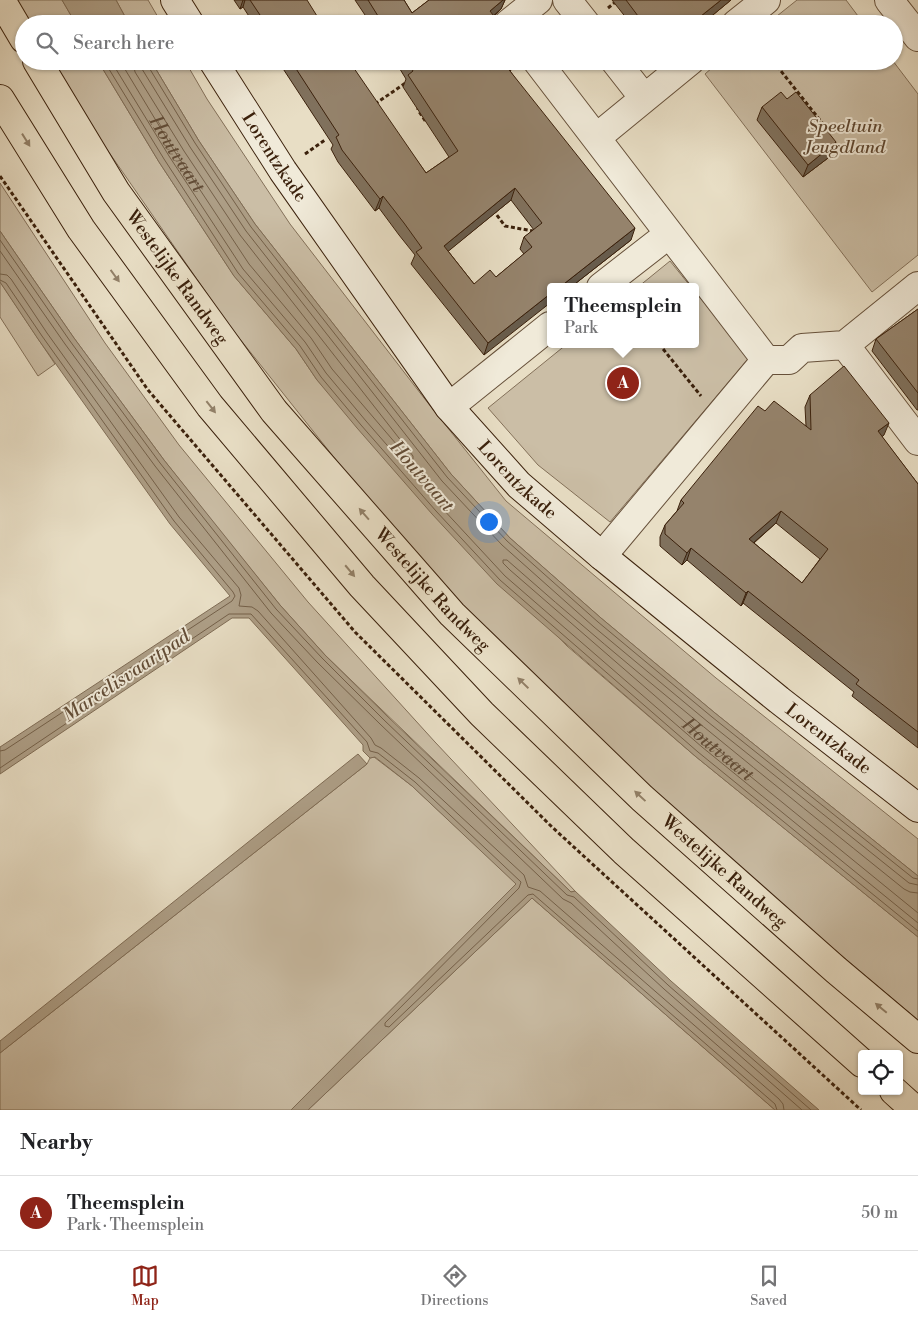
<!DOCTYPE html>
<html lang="en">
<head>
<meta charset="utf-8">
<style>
  body { margin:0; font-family:"Libre Bodoni",serif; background:#f2f2f2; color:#202124 }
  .controls { position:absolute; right:15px; bottom:15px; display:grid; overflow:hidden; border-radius:5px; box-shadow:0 1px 4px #0004 }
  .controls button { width:45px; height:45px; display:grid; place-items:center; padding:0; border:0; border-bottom:1px solid #e0e0e0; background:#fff; color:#202124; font:25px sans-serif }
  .you { position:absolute; left:488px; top:521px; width:18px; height:18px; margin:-12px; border:4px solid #fff; border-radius:50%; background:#1a73e8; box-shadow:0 0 0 8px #1a73e833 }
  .badge { display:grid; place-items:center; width:32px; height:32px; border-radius:50%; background:#8f2418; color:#fff; font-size:16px; font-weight:700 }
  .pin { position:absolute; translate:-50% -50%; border:2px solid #fff; box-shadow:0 1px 5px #0006 }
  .popup { position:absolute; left:547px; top:283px; width:152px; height:65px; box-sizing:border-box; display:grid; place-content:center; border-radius:5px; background:#fff; filter:drop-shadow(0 1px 4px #0005); font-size:16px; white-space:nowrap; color:#757577 }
  .popup b { font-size:19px; color:#202124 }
  .popup::after { content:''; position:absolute; left:50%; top:100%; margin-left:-10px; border:10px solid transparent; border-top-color:#fff }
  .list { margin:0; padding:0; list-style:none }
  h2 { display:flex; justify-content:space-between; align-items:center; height:65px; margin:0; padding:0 20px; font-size:21px }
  h2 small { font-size:16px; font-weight:400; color:#757577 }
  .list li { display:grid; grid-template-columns:32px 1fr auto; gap:15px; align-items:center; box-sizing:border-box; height:75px; padding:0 20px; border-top:1px solid #e0e0e0 }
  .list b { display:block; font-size:19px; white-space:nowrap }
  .list p { margin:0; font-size:16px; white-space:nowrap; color:#757577 }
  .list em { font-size:16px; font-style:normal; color:#757577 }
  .icon { flex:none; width:28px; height:28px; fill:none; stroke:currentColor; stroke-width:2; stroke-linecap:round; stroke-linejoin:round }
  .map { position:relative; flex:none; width:918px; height:1110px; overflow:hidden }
  .search { position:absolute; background:#fff; box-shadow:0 1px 4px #0004; left:15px; right:15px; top:15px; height:55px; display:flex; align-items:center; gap:12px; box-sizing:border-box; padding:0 18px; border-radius:28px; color:#757577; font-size:19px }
  .sheet { height:140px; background:#fff }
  nav { display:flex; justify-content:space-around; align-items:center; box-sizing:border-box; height:70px; border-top:1px solid #e0e0e0; background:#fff; font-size:14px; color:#757577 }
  nav a { display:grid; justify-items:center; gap:2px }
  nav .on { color:#8f2418 }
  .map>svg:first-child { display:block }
  .green { fill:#cbbea6; stroke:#837059 }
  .water { fill:#ad9e86; stroke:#7f6c55 }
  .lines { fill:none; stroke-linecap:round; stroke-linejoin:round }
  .shore { stroke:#746049; stroke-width:1 }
  .street-casing { stroke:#66503a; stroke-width:30 }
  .secondary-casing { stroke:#3b210c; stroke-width:30 }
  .primary-casing { stroke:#3b210c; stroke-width:30 }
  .path { stroke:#3b210c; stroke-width:3; stroke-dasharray:4 2.5; stroke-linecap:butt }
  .street { stroke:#f0ead9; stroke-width:28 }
  .secondary { stroke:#f0ead9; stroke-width:28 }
  .primary { stroke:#e8dec5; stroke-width:28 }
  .wall { fill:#80715d; stroke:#3b210c; fill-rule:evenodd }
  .shaded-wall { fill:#685c4c; stroke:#3b210c }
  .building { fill:#95836c; stroke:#3b210c; fill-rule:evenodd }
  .oneway { fill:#928068 }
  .labels { text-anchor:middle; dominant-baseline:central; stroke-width:4; stroke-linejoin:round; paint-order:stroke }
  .park-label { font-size:18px; font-style:italic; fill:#5f4832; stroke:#f0ead9 }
  .street-label { font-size:18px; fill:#3b210c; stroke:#f0ead9 }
  .water-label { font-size:19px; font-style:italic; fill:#634d37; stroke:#f0ead9 }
</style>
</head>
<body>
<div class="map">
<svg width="918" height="1110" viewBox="0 0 918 1110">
  <rect width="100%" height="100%" fill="#e8dec5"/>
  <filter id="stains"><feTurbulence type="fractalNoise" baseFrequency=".004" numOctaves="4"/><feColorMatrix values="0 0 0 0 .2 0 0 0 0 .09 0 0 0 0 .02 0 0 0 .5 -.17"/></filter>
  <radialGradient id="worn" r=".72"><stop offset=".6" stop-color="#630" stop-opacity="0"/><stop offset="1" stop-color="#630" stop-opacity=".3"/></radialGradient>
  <path class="green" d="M16,0H62L76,24H30Z
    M116,0H148L162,24H129Z
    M797,0H846L864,24H767Z
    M52,61H98L159,162L234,276L296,349L317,380L567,646L695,756L918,937V1020L687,825L534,678L410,553L228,324L81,112Z
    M151,61H185L207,99L290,224L424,398L506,501L716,678L918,839V876L715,713L601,618L510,538L451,474L255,224L199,141Z
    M720,61H893L918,94V255L872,292L705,74Z
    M0,183L105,343L179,445L308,602L435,742L575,891L571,892L325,655L280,605L220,531L164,460L74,338L0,231Z
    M670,261L691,287H638Z
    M0,282L55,364L38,376L0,317Z
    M696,292L748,359L610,522L538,465L488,408L567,344H696Z
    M374,757L412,786L517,884L291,1110H0V1053L367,764L370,758Z
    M532,898L775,1110H308Z"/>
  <path class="water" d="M62,0H116L129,24H76Z
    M98,61H151L199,141L255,224L451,474L510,538L601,618L715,713L918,876V937L695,756L497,584L432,514L357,428L317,380L296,349L234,276L159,162Z
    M0,231L74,338L164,460L280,605L325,655L387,716L571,892L575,891L671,981L819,1110H775L532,898L308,1110H291L516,884L412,786L375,757L370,758L363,751V745L249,618H232L0,774V747L230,596L170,524L38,339L0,282Z
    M358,754L367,764L0,1053V1041Z"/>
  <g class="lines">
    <g class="shore">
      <path d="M104,61L164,159L238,273L300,346L321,377L361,425L436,511L500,580L698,752L918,931"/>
      <path d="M111,61L169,156L243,269L305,342L326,373L366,421L441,507L505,576L702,747L918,923"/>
      <path id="s1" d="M120,61L175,152L249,264L311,338L332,369L409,459L413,460V456L240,235L184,151L135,72L133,61"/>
      <path d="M141,61L142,69L190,147L246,231L442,481L502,545L594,627L708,722L909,883L918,885"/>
      <path d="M147,61L148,66L195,143L251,227L447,477L507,541L598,622L712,717L913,878L918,879"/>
      <path d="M0,240L70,341L160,463L276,609L322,658L384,720L567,895L574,897L668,985L811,1110"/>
      <path d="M0,251L65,344L155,466L271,613L317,662L380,724L563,899L571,903L664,989L802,1110"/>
      <path d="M0,274L7,275L11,279L47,333L179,517L239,588L241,595L239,606L252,607L258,611L371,738L375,745L381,748L419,778L524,875L528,887L540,891L779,1099L783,1104L784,1110"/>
      <path d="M0,280L6,283L42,336L174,521L233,592L235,596L232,601L5,750L0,751"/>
      <path d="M0,768L229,614H251L367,742L370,751L378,753L415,782L521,882L519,888L385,1023V1026L389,1027L528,895L533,894L775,1104L777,1110"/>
      <path id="s2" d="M918,893L910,892L904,889C770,781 636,674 507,560H503V563L510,570L707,741L918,913"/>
    </g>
    <defs>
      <path id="street" d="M567,0L586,24
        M889,0L918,37
        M508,24L538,0
        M736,24L766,0
        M537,61L766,360
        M615,61L644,98
        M596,138L690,61
        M601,287L669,234
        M845,345L918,441
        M449,407L550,326
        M602,556L766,360H789L802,348L845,345L918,286"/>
      <g id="secondary">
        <path d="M175,0L190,24"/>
        <path id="s3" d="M213,61L283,171L449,407L519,485L602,556L779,700L918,808"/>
      </g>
      <g id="primary">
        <path d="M1,0L24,39"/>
        <path id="s4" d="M37,61L116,192L274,411L452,614L642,798L836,970L918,1039"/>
        <path d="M0,99L81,229L210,406L362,586L482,714L624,851L862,1063"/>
        <path d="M894,1091L915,1110"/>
      </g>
    </defs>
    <use href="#street" class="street-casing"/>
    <use href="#secondary" class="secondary-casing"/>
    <use href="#primary" class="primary-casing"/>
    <path class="path" d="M608,8L618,0
      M773,61L827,129
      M375,104L407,82
      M418,106V110L426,122
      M305,154L325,140
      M0,176L148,390L355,632L552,827L861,1110
      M493,210L505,226L533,231L536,229
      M659,344L701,396"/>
    <use href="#street" class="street"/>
    <use href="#secondary" class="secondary"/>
    <use href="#primary" class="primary"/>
  </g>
  <path class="wall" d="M234,0H297L322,24H254L243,7L240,9Z
    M355,0H404L412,13L429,0H505L501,9L494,16L500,24H371Z
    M612,0H731L702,24H631Z
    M278,61H345L426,173L449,157L403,87L406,79L395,61H519L518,64L510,71L631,240L571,287H550L484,355L411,264L415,255L399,235L379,208L375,211L338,162L331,149L333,145ZM511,200L534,230L524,237L520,249L524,254L496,277L474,284L448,251Z
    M762,107L832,155L803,177L757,120Z
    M918,309V410H917L872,351L876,339Z
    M810,395L884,435L882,437L918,484V748L852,696L854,692L743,603L741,606L687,560L682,565L660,546V537L665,525L677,511L681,500L765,411L806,426L805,407ZM776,523L820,559L802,583L754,543Z"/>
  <path class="shaded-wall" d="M243,0H245L243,7L240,9Z
    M503,0H505L501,9L485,23L490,11Z
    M721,0H731L702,24H691Z
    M511,61H519L518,64L501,77L506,66Z
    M836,142L832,155L803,177L808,165Z
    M515,188L511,200L440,258L444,246Z
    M383,196L379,208L375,211L380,199Z
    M635,228L631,240L571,287H560Z
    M550,294V303L484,355L488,343Z
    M889,423L884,435L873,444L878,431Z
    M781,511L776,523L744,551L749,539Z
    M691,548L687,560L682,565L687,553Z
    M748,591L743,603L741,606L746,593Z"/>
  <path class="building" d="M250,0H307L322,24H266Z
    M368,0H404L412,13L429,0H503L490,11L500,24H383Z
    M626,0H721L691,24H638L640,20L638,16Z
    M291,61H345L346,62L349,61L426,173L458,151L408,75L413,71L407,61H511L506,66L635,228L560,287H550V294L488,343L416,252L422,248L404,223L383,196L380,199L342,150L336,137L339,135ZM515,188L542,223L524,237L532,247L496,277L490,270L474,284L444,246Z
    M781,92L787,99L796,92L836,142L808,165L762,107Z
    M918,309V393L876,339Z
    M844,366L889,423L878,431L918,484V732L856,684L859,680L748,591L746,593L691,548L687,553L665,534V525L684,503L681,500L758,406L765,411L774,401L811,430L810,395ZM781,511L828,549L802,583L749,539Z"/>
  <defs><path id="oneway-solid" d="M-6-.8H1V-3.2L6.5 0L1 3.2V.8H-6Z" transform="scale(1.25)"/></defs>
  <g class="oneway">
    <use href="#oneway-solid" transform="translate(26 140) rotate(58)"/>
    <use href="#oneway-solid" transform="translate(115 276) rotate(54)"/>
    <use href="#oneway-solid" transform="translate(211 407) rotate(52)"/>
    <use href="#oneway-solid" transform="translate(364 514) rotate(-131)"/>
    <use href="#oneway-solid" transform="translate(350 571) rotate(50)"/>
    <use href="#oneway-solid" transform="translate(523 683) rotate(-136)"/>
    <use href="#oneway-solid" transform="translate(640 796) rotate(-137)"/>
    <use href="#oneway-solid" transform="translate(881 1008) rotate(-140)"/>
  </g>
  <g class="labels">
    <g class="park-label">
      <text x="845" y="126">Speeltuin<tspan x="845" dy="21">Jeugdland</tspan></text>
    </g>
    <g class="street-label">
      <text stroke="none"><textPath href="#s3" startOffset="114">Lorentzkade</textPath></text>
      <text stroke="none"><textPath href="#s4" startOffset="258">Westelijke Randweg</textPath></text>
      <text stroke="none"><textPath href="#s3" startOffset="519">Lorentzkade</textPath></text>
      <text stroke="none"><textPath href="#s4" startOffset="662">Westelijke Randweg</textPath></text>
      <text stroke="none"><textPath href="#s3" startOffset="924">Lorentzkade</textPath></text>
      <text stroke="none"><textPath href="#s4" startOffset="1068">Westelijke Randweg</textPath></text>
    </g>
    <g class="water-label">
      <text stroke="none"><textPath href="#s1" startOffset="109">Houtvaart</textPath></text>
      <text transform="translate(422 476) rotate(49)">Houtvaart</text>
      <text transform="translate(126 676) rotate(-34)">Marcelisvaartpad</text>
      <text stroke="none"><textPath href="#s2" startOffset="822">Houtvaart</textPath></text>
    </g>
  </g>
  <rect width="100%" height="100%" filter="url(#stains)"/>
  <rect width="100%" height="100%" fill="url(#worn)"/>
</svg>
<div class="controls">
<button><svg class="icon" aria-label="locate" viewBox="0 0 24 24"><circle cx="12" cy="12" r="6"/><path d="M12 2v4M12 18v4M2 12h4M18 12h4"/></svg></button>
</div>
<div class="you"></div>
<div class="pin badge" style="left:623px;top:383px">A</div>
<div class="popup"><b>Theemsplein</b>Park</div>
<div class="search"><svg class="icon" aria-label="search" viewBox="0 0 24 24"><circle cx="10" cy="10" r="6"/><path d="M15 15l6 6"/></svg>Search here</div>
</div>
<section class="sheet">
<h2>Nearby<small></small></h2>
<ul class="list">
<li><span class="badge">A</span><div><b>Theemsplein</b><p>Park · Theemsplein</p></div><em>50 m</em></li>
</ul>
</section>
<nav>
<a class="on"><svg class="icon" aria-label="map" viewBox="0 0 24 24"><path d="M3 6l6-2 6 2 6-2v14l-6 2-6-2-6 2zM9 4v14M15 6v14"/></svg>Map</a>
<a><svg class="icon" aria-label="directions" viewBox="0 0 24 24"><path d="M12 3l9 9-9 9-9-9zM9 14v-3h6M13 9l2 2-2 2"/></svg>Directions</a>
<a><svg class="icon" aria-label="saved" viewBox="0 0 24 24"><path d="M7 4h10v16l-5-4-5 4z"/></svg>Saved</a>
</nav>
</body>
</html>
